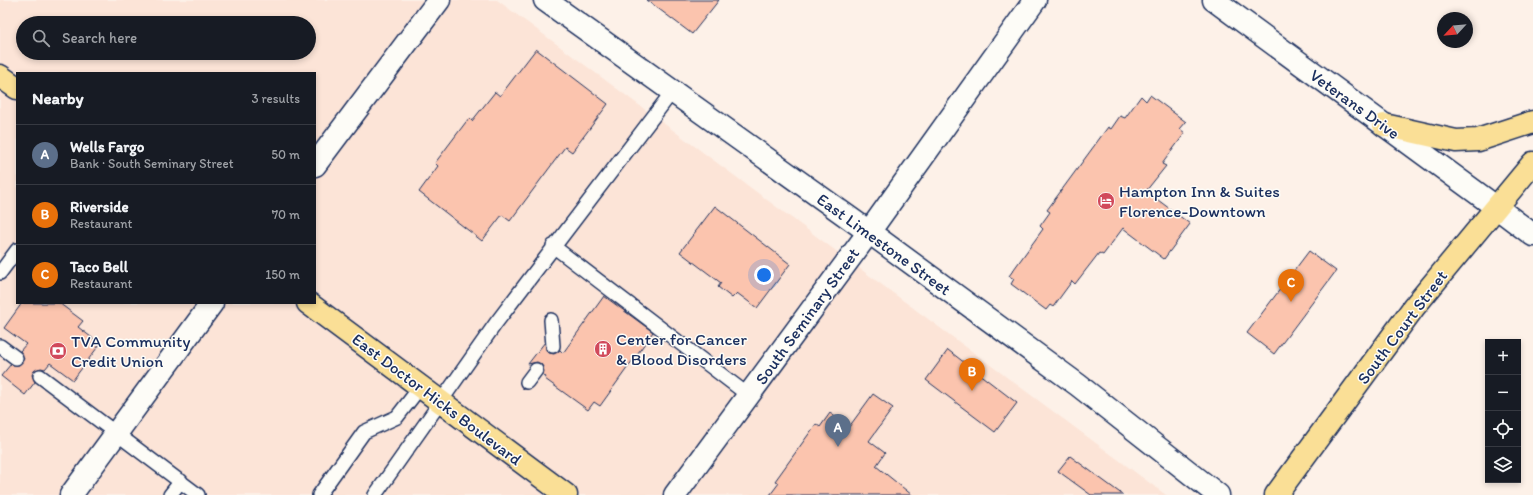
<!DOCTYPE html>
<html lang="en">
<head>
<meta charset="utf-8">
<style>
  body { margin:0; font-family:Itim,sans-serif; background:#20242c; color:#f1f3f6 }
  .controls { position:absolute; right:12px; bottom:12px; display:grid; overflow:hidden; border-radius:0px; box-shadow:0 2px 6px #0003 }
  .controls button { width:36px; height:36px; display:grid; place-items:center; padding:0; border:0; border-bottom:1px solid #363941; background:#171b24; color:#f1f3f6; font:20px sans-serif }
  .compass { position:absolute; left:1437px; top:12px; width:36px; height:36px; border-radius:50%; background:#171b24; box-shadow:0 2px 6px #0003; rotate:244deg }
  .you { position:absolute; left:764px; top:275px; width:14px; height:14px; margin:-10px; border:3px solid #fff; border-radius:50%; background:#1a73e8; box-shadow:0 0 0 6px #1a73e833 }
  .badge { display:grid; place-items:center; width:26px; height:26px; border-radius:50%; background:#7c3aed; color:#fff; font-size:13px; font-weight:700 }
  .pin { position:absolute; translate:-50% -33px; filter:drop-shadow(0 1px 2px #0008) }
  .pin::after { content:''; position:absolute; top:21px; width:14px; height:12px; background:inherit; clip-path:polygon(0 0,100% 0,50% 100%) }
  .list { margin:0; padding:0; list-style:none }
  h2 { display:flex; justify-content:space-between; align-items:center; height:52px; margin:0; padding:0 16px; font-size:17px }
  h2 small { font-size:13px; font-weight:400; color:#9ea1a6 }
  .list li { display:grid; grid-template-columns:26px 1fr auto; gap:12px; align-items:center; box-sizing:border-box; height:60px; padding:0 16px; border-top:1px solid #363941 }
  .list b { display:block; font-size:15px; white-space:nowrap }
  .list p { margin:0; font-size:13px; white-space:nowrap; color:#9ea1a6 }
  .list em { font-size:13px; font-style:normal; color:#9ea1a6 }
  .icon { flex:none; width:22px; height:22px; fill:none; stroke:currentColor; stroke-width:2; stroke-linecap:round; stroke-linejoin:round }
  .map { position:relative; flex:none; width:1533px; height:495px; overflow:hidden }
  .search { position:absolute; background:#171b24; box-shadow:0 2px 6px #0003; left:16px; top:16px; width:300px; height:44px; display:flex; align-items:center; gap:10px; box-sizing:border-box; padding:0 14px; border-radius:22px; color:#9ea1a6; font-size:15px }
  .panel { position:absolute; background:#171b24; box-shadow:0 2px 6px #0003; left:16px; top:72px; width:300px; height:232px; border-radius:0px }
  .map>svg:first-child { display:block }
  .built { fill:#fce4d7; fill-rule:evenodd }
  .building { fill:#fbc4ae; stroke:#1b2f5e }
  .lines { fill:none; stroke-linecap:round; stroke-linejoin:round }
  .service-casing { stroke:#1b2f5e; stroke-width:16 }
  .minor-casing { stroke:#1b2f5e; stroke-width:25 }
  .secondary-casing { stroke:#1b2f5e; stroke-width:25 }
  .trunk-casing { stroke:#1b2f5e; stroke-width:25 }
  .service { stroke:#fdfcf7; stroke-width:13 }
  .minor { stroke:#fdfcf7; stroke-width:22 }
  .secondary { stroke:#fdfcf7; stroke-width:22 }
  .trunk { stroke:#fadf96; stroke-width:22 }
  .labels { text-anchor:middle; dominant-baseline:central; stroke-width:3; stroke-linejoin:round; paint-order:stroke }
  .street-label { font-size:17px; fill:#1b2f5e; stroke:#fdfcf7 }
  .poi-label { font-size:17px; fill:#1b2f5e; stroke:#fdfcf7; text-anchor:start }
</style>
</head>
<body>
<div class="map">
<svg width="1533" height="495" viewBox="0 0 1533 495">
  <rect width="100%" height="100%" fill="#fdf1e8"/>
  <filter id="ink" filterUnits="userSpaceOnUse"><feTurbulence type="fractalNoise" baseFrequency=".025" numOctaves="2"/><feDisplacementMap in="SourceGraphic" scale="8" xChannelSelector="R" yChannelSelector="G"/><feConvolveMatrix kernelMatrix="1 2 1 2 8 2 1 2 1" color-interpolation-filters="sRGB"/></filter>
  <g filter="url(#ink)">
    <path class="built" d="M0,0H497L1166,495H0ZM23,23H309V53H23ZM17,73H315V303H17Z"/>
    <path class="building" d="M647,0H719L692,34Z
      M536,49L608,104L572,152L565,147L510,221L502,215L482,241L419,192L438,166L435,163L469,118L472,121L495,92L500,96Z
      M1150,95L1186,122L1180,129L1185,133L1162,164L1166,166L1146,191L1190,224L1164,259L1123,228L1103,255L1099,253L1075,284L1072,281L1053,307L1050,305L1046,310L1011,284L1014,279L1009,276L1043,229L1040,226L1050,212L1047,210L1108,127L1111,129L1120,116L1125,118L1141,96L1146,101Z
      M715,206L790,264L757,308L737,293L732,298L718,287L721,283L680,252Z
      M1309,251L1336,271L1274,354L1247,333Z
      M604,296L653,332L600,406L594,402L588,410L545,379L546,377L543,375L544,371L541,364L537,362L528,364L545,342L546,350L549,353L554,354L560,350L563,353Z
      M22,303H59L83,321L78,327L100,344L73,380L50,363L45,369L41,368L34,371L32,375L35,382L25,395L1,376L11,364L19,365L24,359L20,351L26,344L4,328Z
      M948,350L1017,403L995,432L926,380Z
      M873,394L893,408L869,441L885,453L876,466L912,495H770L779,483L775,481L816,424L820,427L830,413L849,427Z
      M1070,456L1123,495H1091L1058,471Z"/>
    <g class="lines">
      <defs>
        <path id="service" d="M553,246L748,395
          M0,273L17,250
          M551,320L553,346
          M0,346L16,358
          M40,376L198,495
          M527,382L536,370
          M170,495L181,481
          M319,495L364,432L397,417L421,386
          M375,495L496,323L672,92"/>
        <path id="minor" d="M545,0L869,232L1078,385L1218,495
          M315,165L439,0
          M1496,207L1533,235
          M71,495L212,303
          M675,495L869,232L1035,0"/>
        <path id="secondary" d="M1214,0L1496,207"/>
        <path id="trunk" d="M0,76L17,88
          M1384,125L1456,141L1478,140L1533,122
          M308,303L566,495
          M1276,495L1414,307L1533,163"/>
      </defs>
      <use href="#service" class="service-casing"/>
      <use href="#minor" class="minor-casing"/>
      <use href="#secondary" class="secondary-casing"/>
      <use href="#trunk" class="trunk-casing"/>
      <use href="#service" class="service"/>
      <use href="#minor" class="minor"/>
      <use href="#secondary" class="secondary"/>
      <use href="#trunk" class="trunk"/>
    </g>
  </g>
  <defs>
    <symbol id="hotel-disc" viewBox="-11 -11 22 22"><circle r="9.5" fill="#d1495b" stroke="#fdfcf7"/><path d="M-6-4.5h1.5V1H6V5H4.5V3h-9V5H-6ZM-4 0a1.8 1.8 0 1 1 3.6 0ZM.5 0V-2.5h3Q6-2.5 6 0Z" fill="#fff"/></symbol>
    <symbol id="building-disc" viewBox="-11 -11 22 22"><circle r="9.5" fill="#d1495b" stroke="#fdfcf7"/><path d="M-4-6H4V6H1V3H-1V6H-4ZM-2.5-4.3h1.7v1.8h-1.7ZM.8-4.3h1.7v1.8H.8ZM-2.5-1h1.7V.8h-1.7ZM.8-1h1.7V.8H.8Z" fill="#fff"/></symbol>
    <symbol id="bank-disc" viewBox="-11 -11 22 22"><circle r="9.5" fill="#d1495b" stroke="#fdfcf7"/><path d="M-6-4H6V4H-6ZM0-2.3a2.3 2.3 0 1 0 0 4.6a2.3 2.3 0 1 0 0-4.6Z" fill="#fff"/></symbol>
  </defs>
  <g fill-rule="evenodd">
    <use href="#hotel-disc" x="1096" y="191" width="20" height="20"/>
    <use href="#building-disc" x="593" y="339" width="20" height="20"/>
    <use href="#bank-disc" x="48" y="341" width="20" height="20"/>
  </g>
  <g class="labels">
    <g class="street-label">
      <text transform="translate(1355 104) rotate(36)">Veterans Drive</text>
      <text transform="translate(884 244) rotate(36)">East Limestone Street</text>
      <text transform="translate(807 316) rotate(-54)">South Seminary Street</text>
      <text transform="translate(1402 327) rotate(-53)">South Court Street</text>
      <text transform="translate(437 399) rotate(37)">East Doctor Hicks Boulevard</text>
    </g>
    <g class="poi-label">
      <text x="1119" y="191">Hampton Inn &amp; Suites<tspan x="1119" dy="20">Florence-Downtown</tspan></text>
      <text x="616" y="339">Center for Cancer<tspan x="616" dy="20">&amp; Blood Disorders</tspan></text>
      <text x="71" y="341">TVA Community<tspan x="71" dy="20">Credit Union</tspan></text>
    </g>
  </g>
</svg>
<div class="controls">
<button>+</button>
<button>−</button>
<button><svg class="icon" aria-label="locate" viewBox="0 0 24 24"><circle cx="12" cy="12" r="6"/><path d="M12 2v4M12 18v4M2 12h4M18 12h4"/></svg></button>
<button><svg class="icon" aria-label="layers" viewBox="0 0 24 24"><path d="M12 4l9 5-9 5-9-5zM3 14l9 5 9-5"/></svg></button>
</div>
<svg class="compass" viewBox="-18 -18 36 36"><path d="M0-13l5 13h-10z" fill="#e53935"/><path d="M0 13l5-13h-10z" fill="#9ea1a6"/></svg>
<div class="you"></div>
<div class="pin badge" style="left:838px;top:447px;background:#5c6f8a">A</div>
<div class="pin badge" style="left:972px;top:391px;background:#e8710a">B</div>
<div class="pin badge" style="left:1291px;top:302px;background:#e8710a">C</div>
<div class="search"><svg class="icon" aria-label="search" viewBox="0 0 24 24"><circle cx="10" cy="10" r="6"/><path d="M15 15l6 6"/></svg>Search here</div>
<section class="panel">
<h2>Nearby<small>3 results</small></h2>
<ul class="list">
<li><span class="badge" style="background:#5c6f8a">A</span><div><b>Wells Fargo</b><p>Bank · South Seminary Street</p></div><em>50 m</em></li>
<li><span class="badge" style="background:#e8710a">B</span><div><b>Riverside</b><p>Restaurant</p></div><em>70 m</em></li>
<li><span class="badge" style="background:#e8710a">C</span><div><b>Taco Bell</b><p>Restaurant</p></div><em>150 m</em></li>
</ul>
</section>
</div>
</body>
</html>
